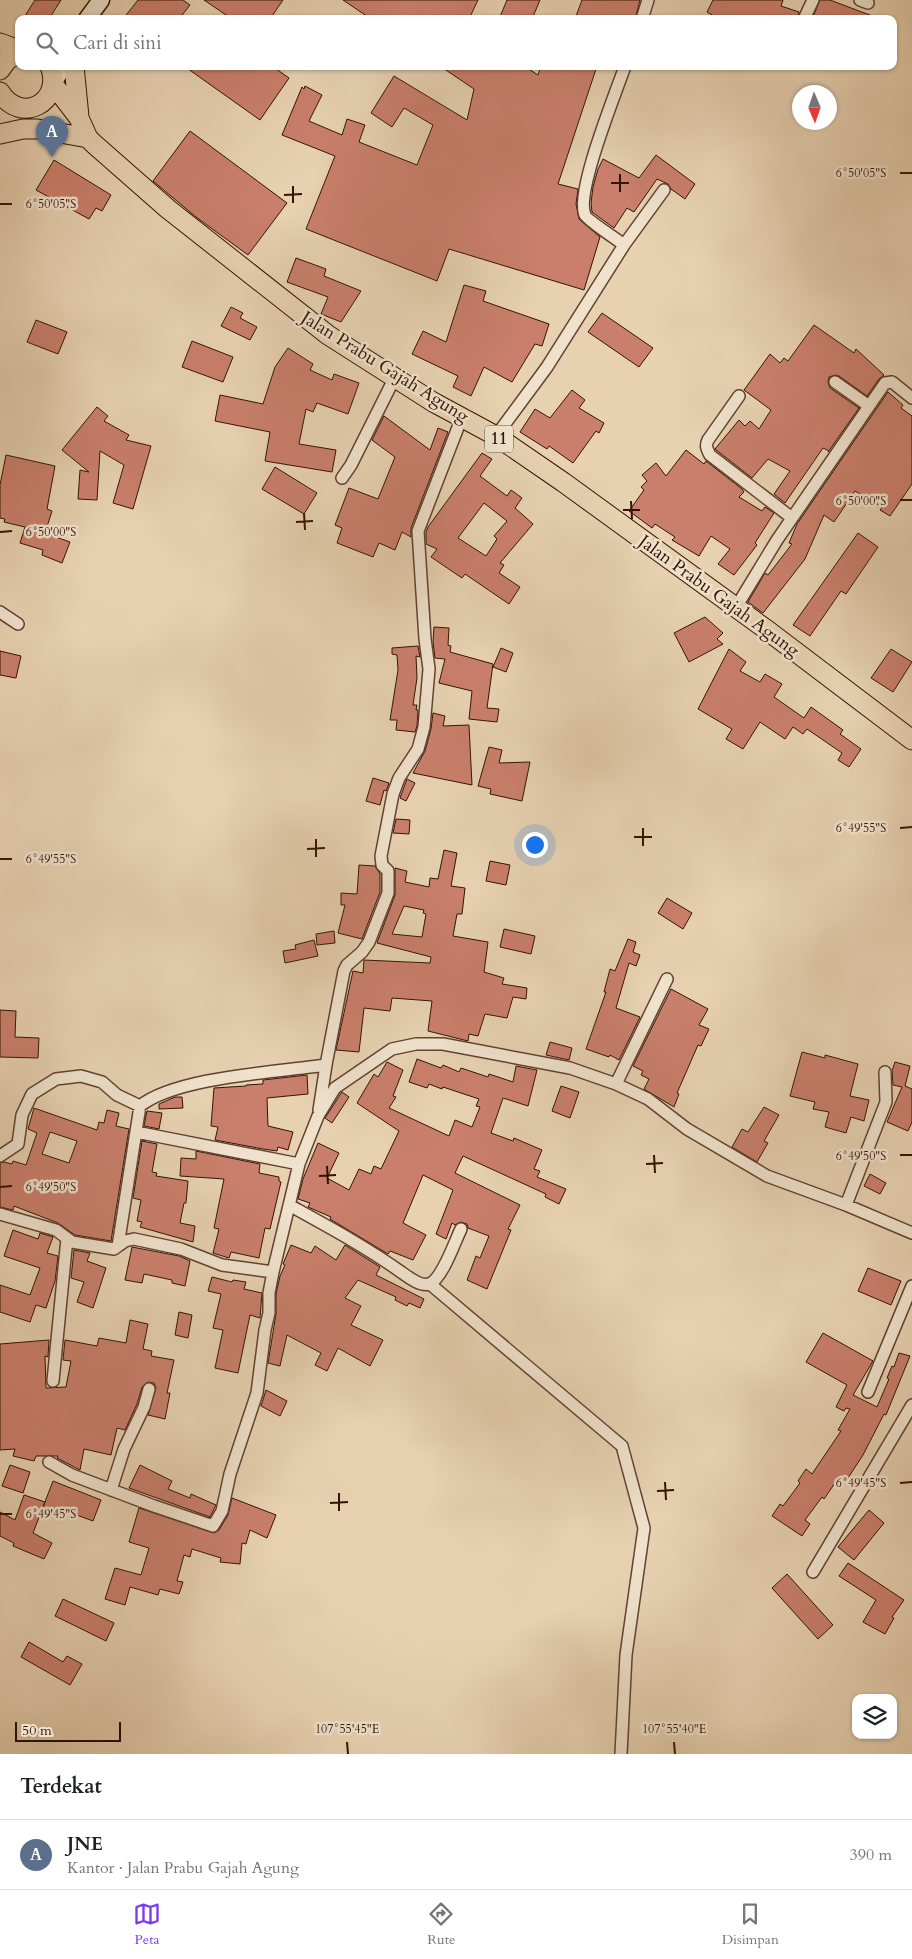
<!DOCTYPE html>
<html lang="id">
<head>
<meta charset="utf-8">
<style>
  body { margin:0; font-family:Cardo,serif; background:#f2f2f2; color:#202124 }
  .controls { position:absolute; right:15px; bottom:15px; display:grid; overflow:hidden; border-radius:10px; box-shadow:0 1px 4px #0004 }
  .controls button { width:45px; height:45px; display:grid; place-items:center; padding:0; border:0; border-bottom:1px solid #e0e0e0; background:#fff; color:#202124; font:25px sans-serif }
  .compass { position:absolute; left:792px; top:85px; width:45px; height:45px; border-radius:50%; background:#fff; box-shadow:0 1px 4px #0004; rotate:178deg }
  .scale { position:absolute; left:15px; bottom:12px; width:106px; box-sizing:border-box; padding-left:5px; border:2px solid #341305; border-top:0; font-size:14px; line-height:18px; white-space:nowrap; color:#341305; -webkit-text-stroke:4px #efe1cc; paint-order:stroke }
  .you { position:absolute; left:534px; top:844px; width:18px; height:18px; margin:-12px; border:4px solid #fff; border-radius:50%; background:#1a73e8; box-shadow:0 0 0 8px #1a73e833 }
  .badge { display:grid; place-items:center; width:32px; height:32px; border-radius:50%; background:#7c3aed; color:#fff; font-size:16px; font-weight:700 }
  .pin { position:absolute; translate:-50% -41px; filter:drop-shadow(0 1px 2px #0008) }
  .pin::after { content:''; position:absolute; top:26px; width:18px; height:15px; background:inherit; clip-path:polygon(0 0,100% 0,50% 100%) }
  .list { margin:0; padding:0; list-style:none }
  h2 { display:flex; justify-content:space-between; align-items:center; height:65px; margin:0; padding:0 20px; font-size:21px }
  h2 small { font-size:16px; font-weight:400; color:#757577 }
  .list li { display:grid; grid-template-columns:32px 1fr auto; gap:15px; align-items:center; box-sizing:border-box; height:70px; padding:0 20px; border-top:1px solid #e0e0e0 }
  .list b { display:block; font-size:19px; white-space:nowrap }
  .list p { margin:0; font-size:16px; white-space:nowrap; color:#757577 }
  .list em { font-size:16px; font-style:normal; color:#757577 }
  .icon { flex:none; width:28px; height:28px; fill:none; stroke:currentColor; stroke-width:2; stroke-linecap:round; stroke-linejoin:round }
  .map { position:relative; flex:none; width:912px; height:1754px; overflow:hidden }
  .search { position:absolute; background:#fff; box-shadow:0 1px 4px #0004; left:15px; right:15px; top:15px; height:55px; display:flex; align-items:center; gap:12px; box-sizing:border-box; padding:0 18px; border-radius:10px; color:#757577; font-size:19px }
  .sheet { height:135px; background:#fff }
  nav { display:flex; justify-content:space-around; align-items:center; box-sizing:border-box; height:70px; border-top:1px solid #e0e0e0; background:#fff; font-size:14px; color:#757577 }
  nav a { display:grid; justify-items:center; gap:2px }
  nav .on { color:#7c3aed }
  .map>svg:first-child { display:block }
  .building { fill:#c97f6b; stroke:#341305; fill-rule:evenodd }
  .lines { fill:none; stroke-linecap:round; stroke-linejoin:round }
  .minor-casing { stroke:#614230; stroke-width:14 }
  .secondary-casing { stroke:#341305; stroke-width:19 }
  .primary-casing { stroke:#341305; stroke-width:21 }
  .trunk-casing { stroke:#341305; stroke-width:21 }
  .minor { stroke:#efe1cc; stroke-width:11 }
  .secondary { stroke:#efe1cc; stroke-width:16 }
  .primary { stroke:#e7d1b1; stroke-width:19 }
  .trunk { stroke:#e7d1b1; stroke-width:19 }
  .ticks { fill:none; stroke:#341305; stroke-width:2 }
  .labels { text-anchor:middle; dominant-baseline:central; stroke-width:5; stroke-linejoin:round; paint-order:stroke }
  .shield { fill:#efe1cc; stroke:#6c5141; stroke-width:1 }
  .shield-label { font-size:16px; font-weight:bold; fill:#341305 }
  .street-label { font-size:18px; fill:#341305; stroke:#efe1cc }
  .ticks-label { font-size:12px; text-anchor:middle; fill:#341305; stroke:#efe1cc; stroke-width:5; stroke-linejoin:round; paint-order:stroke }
</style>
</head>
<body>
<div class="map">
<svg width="912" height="1754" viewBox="0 0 912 1754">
  <rect width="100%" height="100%" fill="#e7d1b1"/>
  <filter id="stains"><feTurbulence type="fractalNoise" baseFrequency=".004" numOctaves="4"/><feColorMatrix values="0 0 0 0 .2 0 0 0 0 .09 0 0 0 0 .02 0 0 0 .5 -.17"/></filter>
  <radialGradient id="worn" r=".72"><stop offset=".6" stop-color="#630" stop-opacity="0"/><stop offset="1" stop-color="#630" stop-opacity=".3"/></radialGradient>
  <path class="building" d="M35,0H61L49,19H23Z
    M138,0H183L190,5L179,19H123Z
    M204,0H283L270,19H232Z
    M343,0H478L469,19H371Z
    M507,0H540L532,19H499Z
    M582,0H640L635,19H575Z
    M713,0H783L781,6L799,12L797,19H719L707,12Z
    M820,0H830L875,17L874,19H819L813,17Z
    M184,66H272L289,78L260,120Z
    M440,66H524L538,75L541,66H597L558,184L578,189L576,204L579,219L600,237L584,290L449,249L437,281L306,229L335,156L282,135L302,87L304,89L305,86L322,95L309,121L342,135L347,119L365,125L359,142L417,165L433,125L404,108L392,127L371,113L394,76L467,120L474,89Z
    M190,131L287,203L248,255L196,217L153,181Z
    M656,155L695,184L685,199L671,189L668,184L657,179L634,212L627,208L614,228L592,212L591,203L593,187L598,169L603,159L639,178Z
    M54,160L111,195L102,211L96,208L89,219L36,190Z
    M296,258L326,269L324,276L361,291L341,322L321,314L328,297L287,282Z
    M464,285L486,291L483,301L549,324L542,346L535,344L512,382L484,367L471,396L453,387L458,376L412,354L423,331L446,342Z
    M231,307L243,313L240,318L257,327L250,340L221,326Z
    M602,313L653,348L639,367L588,332Z
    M36,320L67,332L58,354L27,342Z
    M814,325L854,353L856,349L884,375L879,379L867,396L839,376L835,375L829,377L828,382L830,388L859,408L828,452L829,451L823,448L785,503L774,494L790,471L768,459L752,478L715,449L739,420L745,426L750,421L759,429L771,410L744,390L770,354L780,363L784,358L788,361Z
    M192,341L233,357L223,382L182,367Z
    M288,348L313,364L310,370L332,380L334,374L359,383L348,414L317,403L313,412L306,409L299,444L336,450L332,472L265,461L270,432L215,421L220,395L263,404L275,367Z
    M572,390L585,400L579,408L604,423L599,433L596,431L573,463L549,446L547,449L520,432L535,409L550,418Z
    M888,392L903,405L901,408L912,416V484L890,516L880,510L882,507L855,491L834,522L824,515L805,559L763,613L748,602L765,573L768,575L792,544L789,543L797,524Z
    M97,407L108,416L104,421L129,435L126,440L151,446L133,509L113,503L124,465L100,451L97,500L78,499L80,470L89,472L62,450Z
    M384,416L430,450L438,428L448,432L411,528V537L402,532L395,550L379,543L373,557L337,543L342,528L335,525L349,488L378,499L395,457L372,440Z
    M686,450L704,464L706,461L742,489L744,492L739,497L762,511L765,507L774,513L755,543L757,545L734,575L718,564L730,549L711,536L699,556L672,540L675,537L655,524L652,528L629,511L644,490L641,487L647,481L642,475L656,463L666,476Z
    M482,453L492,459L480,476L507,496L511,490L522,498L515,508L533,524L500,563L504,565L499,573L520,587L509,604L465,574L462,578L431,557L437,549L426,544V532L428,527ZM484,503L507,521L494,536L497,539L486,556L458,538Z
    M6,455L55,466L47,509L52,511L45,533L70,542L62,563L42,555L43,550L20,543L25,527L4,522L5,519L0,518V485Z
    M275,467L317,493L304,514L262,489Z
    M858,533L878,547L846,594L841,591L810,636L793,625Z
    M705,617L723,633L717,639L723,644L689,662L674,633Z
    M434,627L449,628L448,645L451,646L450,652L493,664L487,708L499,709L497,722L469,719L472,691L439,683L445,659L435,658L433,642Z
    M418,646L420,657L416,656L417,678L413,705H417L416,710H418L417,726L415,732L396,730L397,720H390L398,670L397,655L392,654V648Z
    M501,648L513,653L506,672L493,667Z
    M729,649L746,662L740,671L760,682L765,674L782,684L774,697L804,718L811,707L843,730L840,734L861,749L849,767L838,760L842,753L807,729L803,734L793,727L785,739L760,722L743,749L726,739L732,729L698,709Z
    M891,649L912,662L893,692L871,678Z
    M0,651L21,656L16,678L0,675Z
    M433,713L445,716L443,726L469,725L472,785L413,773L425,751L431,729Z
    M489,747L502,750L499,763L530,762L522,801L490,794L491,789L478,786Z
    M373,778L389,783L386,791L384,790L380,805L366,801Z
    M407,779L415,783L406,801L400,798Z
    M396,819L410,820L409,834L393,833Z
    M444,850L457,853L451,886L465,888L462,914H457L453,936L488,942L484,972L504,978L502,984L527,988L526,999L513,997L507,1018L485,1014L478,1036L469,1034L468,1041L428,1031L432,1001L392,998L390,1011L364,1008L359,1052L336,1050L353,971L363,973L364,960L430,963L431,957L377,943L395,895V868L407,871L405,882L429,887L430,878L438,879ZM404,906L424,910L423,913L426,914L422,937L392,934Z
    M490,861L510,865L506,885L486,881Z
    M359,865L375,866L380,874V892L362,939L338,933L345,905H341V893L357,894Z
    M667,898L692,913L683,929L658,913Z
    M504,929L535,936L531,954L500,947Z
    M334,931L335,943L317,945L316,934Z
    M628,939L636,942L633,952L640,955L636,966L629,963L616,1008L640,1017L619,1060L610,1055L609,1057L586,1049L606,992H604L610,969L615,971Z
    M314,940L318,956L285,963L283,951L296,949L295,945Z
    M671,989L708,1009L699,1025L709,1029L701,1046L698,1045L677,1093L679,1094L674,1107L644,1089L649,1079L641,1075L643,1071L633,1066Z
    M0,1010L16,1011L15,1037L39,1038L38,1058L0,1057Z
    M550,1042L572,1048L569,1060L546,1055Z
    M802,1052L825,1058V1055L858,1064L850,1096L869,1100L864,1121L851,1117L846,1133L825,1127L829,1112L813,1109L815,1102L790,1096Z
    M417,1059L441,1068L443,1065L459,1072L461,1068L488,1077L489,1074L513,1082L516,1066L537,1070L528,1106L503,1098L491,1133L513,1141L514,1138L542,1150L534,1169L540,1171L537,1177L566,1189L559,1204L545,1197L546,1194L463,1156L455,1173L520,1205L508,1229L511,1230L487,1289L467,1280L476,1256L480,1258L489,1236L468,1228L467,1224L461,1222L455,1225L452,1223L446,1239L436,1234L453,1190L423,1175L403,1223L426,1235L413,1260L390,1251L388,1254L330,1219L331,1217L308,1207L310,1203L298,1199L303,1179L318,1143L339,1153L327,1178L349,1190L359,1169L371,1174L374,1166L381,1169L399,1131L357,1103L374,1074L378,1077L387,1062L403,1070L393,1096L396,1097L389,1108L449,1136L455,1120L472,1127L480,1107L476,1106L479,1099L443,1087L442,1089L429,1084L427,1088L409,1082Z
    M895,1062L910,1066L905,1086L912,1089V1122L908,1131L887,1122L902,1087L893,1085L892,1071Z
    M307,1075L308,1094L267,1098L268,1126L293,1132L288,1150L278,1147L277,1151L263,1149L215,1140L218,1127L211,1126L214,1088L246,1086V1085L263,1084V1080Z
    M561,1086L579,1092L570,1118L552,1111Z
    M342,1092L349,1097L332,1123L325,1118Z
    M175,1097H182L183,1108L159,1109V1104Z
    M764,1107L779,1115L764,1141L768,1143L757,1162L732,1147L742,1129L748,1132Z
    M34,1108L97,1130L99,1122L104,1123L107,1110L119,1113L116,1126L129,1129L111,1241L75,1235L58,1223L14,1206L13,1210L0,1207V1163L4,1162L12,1164L13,1161L26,1165L37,1133L28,1129ZM50,1132L77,1141L69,1163L42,1154Z
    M147,1111L162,1113L159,1129L144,1126Z
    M142,1141L157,1144L152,1172L157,1173L156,1176L188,1181L186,1203H184L180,1223L195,1226L193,1242L140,1227L142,1222L137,1221L141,1200L133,1198Z
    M196,1151L260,1164L259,1173L279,1177V1181L281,1182L270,1229L265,1228L259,1258L231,1252L229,1258L213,1253L219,1229L214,1228L224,1179L180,1176L181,1158L196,1159Z
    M870,1174L886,1183L880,1194L864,1186Z
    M13,1230L38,1239L40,1233L53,1237L47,1253L58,1256L55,1281L46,1308L36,1305L30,1322L0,1312V1285L30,1295L40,1268L4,1256Z
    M291,1245L311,1253L315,1246L336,1260L345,1245L380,1267L376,1275L424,1299L420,1308L409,1303L407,1306L395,1300L396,1297L358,1280L345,1298L361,1306L351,1325L383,1340L370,1366L338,1348L327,1371L315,1365L321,1353L287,1335L280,1366L268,1363L276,1314V1294L280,1276L285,1265L283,1264Z
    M132,1247L179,1256L190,1261L185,1286L172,1283V1280L144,1274L142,1283L125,1280Z
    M74,1250L90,1253L87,1261L106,1268L93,1308L77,1302L84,1282L71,1278Z
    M868,1268L901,1281L891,1305L858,1291Z
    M212,1277L232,1282L233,1280L246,1282L244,1289L262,1293L260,1318L250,1315L238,1373L215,1368L223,1330L213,1328L221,1294L208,1291Z
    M179,1312L192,1315L188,1338L175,1335Z
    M130,1320L148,1324L143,1349L152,1351L151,1356L174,1360L167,1393H170L165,1419L148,1415L156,1388L154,1383L148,1382L142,1387L137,1404L125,1430L117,1428L111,1455L84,1449L80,1470L57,1458L58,1456H36L34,1461L13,1456L15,1449L0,1450V1344L49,1340L48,1357L45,1356L46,1388L66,1387L71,1361L63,1360L65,1340L97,1346L99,1338L126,1343Z
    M823,1333L873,1361L853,1395L877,1407L889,1379L887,1378L892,1366L894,1367L899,1353L910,1356L886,1415L884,1414L863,1455L846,1481L839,1477L824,1499L822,1497L805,1520L810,1524L802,1536L772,1516L780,1504L783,1506L800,1483L798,1481L806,1469L812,1474L841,1431L838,1430L850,1409L846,1408L844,1411L836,1407L847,1385L806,1362Z
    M266,1390L287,1401L280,1416L261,1406Z
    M10,1465L30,1472L23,1493L2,1486Z
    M140,1465L172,1481L168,1489L190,1498L191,1494L216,1505L210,1517L129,1488Z
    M53,1481L101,1500L93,1521L63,1510L62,1513L43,1507Z
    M24,1495L45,1502L33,1533L52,1543L44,1559L13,1546L14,1543L0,1536V1512L15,1520Z
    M232,1498L276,1515L267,1538L250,1530L246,1544L242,1543L240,1564L220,1562L221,1558L192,1549L190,1557L184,1555L177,1581L183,1582L179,1594L160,1589L158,1595L130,1587L125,1605L105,1599L115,1568L141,1575L149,1548L129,1542L139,1508L214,1533L219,1530L228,1515Z
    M869,1510L884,1523L854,1560L838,1547Z
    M848,1563L904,1600L892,1617L894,1618L885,1634L863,1622L876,1600L839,1576Z
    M787,1574L833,1625L818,1639L772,1588Z
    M63,1599L114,1623L106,1641L55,1616Z
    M29,1642L63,1662L67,1656L82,1664L70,1685L21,1657Z"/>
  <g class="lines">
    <defs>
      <path id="minor" d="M860,0L868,3
        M642,19L648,0
        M804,19L813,0
        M624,245L664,190
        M835,382L869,406
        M739,396L708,440C705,446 707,449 710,455L792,518
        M496,436L547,367L624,245C618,240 587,220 585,215C575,192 616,93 625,66
        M342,478L351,465L395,377
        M735,609L777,540L885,383L892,382L912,398
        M0,612L18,624
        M616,1084L667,979
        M319,1110L326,1065L344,971L347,965L362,952L369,942L388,893V871L382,865L381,856L393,794L399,778L418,749L424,727L429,669L425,639L418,531L462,417
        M136,1132L299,1164
        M0,1156L18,1144L22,1115L32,1094L56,1079L81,1076L102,1082L117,1095L140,1106
        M289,1205C327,1226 366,1247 401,1272C408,1277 421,1287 429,1284C442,1280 455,1241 461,1229
        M846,1205L886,1102L885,1072
        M0,1214L56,1230L72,1242L114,1249L118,1246L140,1106C176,1077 278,1072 326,1065
        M118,1246L125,1241L134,1239L181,1249L222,1265L273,1272L299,1164L318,1116L335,1088L392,1049L416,1044H443L570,1068L616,1084L648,1099L687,1129L767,1176L846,1205L912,1233
        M430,1284L622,1446L644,1528L626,1655L621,1754
        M53,1381L67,1238
        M868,1392L912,1286
        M49,1462L72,1475L154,1506L213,1526L222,1511L230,1474L257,1393L265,1330L269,1313V1293L273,1272
        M111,1490L124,1449L144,1407L149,1389
        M813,1572L912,1405"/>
      <path id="secondary" d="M87,19L101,0
        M53,84L63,66"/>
      <path id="primary" d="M0,43L19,50"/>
      <path id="trunk" d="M74,66L79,117
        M0,70L8,59L19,54
        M53,84L79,118L88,138L94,144L168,209L328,335L433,402L496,436L563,482L767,630L912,740
        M0,92C20,125 64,103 50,66
        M0,134L23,129H38L88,138"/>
    </defs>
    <use href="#minor" class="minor-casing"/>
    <use href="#secondary" class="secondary-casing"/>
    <use href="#primary" class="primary-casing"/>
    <use href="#trunk" class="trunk-casing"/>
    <use href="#minor" class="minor"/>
    <use href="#secondary" class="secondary"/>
    <use href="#primary" class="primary"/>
    <use href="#trunk" class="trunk"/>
  </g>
  <path class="ticks" d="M900,173H912M620,174V192M611,183H629M293,186V203M284,195L302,194M0,204H12M900,500H912M631,501L632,519M623,510H640M304,513L305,530M296,522L313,521M0,532L12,531M643,828V846M900,828L912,827M634,837H652M316,839V857M307,849L325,848M0,859H12M654,1155L655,1173M900,1155H912M646,1164L663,1163M327,1166L328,1184M319,1176L336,1175M0,1187L12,1186M665,1482L666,1500M900,1483L912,1482M657,1491L674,1490M339,1493V1511M330,1503L348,1502M0,1514H12M347,1742L348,1754M674,1742L675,1754"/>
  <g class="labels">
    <rect class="shield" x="485" y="425.5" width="28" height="27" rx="4"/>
    <g class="shield-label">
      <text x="499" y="439">11</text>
    </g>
    <g class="street-label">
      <text transform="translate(385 367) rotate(32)">Jalan Prabu Gajah Agung</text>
      <text transform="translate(719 596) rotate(36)">Jalan Prabu Gajah Agung</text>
    </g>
  </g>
  <g class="ticks-label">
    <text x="861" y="177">6°50'05"S</text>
    <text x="51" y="208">6°50'05"S</text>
    <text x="861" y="505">6°50'00"S</text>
    <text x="51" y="536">6°50'00"S</text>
    <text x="861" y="832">6°49'55"S</text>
    <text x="51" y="863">6°49'55"S</text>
    <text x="861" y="1160">6°49'50"S</text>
    <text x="51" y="1191">6°49'50"S</text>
    <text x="861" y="1487">6°49'45"S</text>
    <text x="51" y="1518">6°49'45"S</text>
    <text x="347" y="1733">107°55'45"E</text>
    <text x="674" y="1733">107°55'40"E</text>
  </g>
  <rect width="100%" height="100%" filter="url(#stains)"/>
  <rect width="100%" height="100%" fill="url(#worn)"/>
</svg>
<div class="controls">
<button><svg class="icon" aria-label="layers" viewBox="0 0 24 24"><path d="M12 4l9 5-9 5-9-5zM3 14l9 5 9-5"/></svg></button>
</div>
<svg class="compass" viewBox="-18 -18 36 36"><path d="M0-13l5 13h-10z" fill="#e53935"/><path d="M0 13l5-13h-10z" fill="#757577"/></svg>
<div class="scale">50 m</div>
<div class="you"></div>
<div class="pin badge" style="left:52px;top:157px;background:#5c6f8a">A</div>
<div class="search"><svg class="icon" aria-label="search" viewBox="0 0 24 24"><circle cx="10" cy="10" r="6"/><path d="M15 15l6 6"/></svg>Cari di sini</div>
</div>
<section class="sheet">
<h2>Terdekat<small></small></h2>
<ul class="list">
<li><span class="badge" style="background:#5c6f8a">A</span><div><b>JNE</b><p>Kantor · Jalan Prabu Gajah Agung</p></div><em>390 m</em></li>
</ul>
</section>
<nav>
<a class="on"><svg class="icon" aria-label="map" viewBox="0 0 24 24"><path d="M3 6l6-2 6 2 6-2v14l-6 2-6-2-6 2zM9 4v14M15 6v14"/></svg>Peta</a>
<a><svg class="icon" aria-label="directions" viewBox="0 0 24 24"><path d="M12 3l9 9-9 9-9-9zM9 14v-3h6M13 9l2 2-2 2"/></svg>Rute</a>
<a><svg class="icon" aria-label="saved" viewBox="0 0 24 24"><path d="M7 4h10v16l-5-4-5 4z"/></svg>Disimpan</a>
</nav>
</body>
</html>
